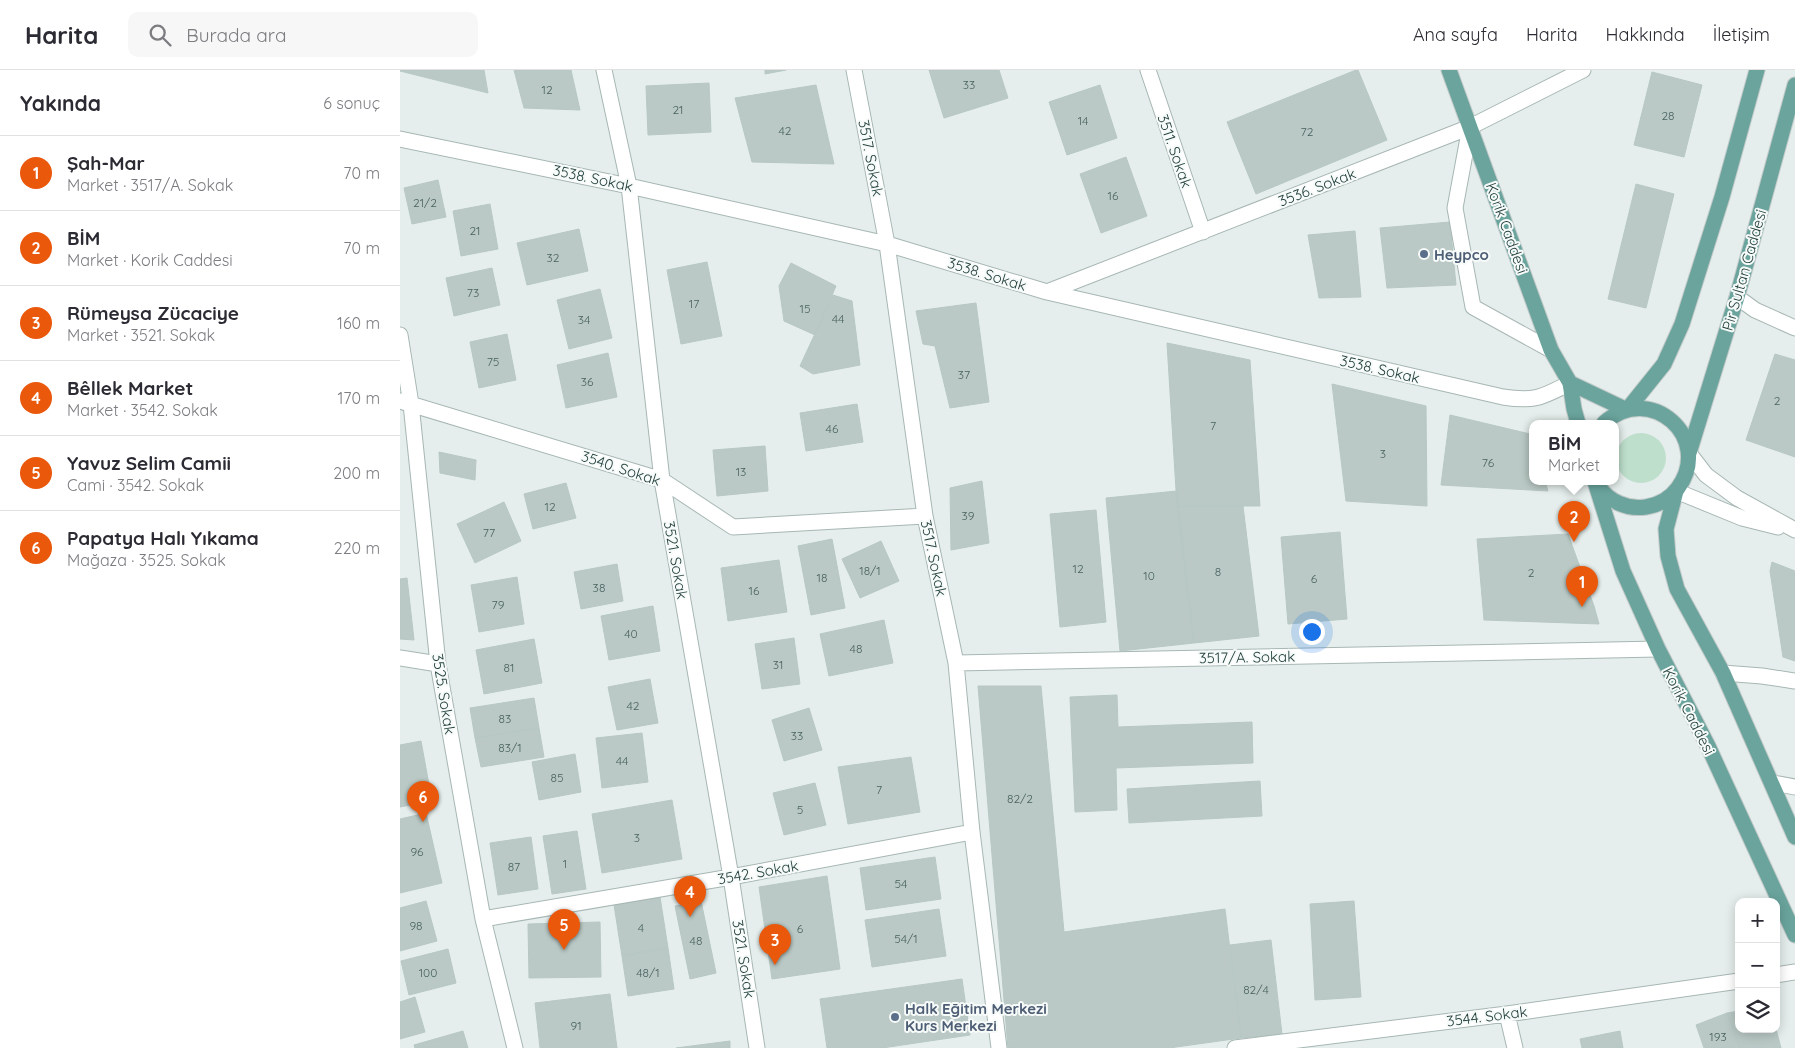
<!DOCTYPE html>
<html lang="tr">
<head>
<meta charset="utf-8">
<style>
  body { margin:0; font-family:Quicksand,sans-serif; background:#f7f7f7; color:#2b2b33 }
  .controls { position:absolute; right:15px; bottom:15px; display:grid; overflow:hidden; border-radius:10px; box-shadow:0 2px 12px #0003 }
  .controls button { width:45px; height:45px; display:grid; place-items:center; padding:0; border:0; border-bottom:1px solid #e1e1e2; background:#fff; color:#2b2b33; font:25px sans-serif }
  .you { position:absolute; left:911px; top:561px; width:18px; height:18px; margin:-12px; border:4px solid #fff; border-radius:50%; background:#1a73e8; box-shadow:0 0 0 8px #1a73e833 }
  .badge { display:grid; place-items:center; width:32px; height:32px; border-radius:50%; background:#ea580c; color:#fff; font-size:16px; font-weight:700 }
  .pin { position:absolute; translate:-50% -41px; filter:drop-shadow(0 1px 2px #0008) }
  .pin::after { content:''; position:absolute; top:26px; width:18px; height:15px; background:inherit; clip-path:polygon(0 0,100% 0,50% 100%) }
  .popup { position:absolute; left:1129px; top:350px; width:90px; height:65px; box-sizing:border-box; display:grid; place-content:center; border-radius:10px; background:#fff; filter:drop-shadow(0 1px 4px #0005); font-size:16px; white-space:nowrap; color:#7c7c81 }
  .popup b { font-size:19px; color:#2b2b33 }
  .popup::after { content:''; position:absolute; left:50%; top:100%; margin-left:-10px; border:10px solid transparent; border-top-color:#fff }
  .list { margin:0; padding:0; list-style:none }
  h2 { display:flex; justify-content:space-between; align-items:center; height:65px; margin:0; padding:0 20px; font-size:21px }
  h2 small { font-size:16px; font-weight:400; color:#7c7c81 }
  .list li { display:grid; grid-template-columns:32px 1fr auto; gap:15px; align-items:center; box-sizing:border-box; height:75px; padding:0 20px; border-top:1px solid #e1e1e2 }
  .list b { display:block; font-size:19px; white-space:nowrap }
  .list p { margin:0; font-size:16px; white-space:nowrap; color:#7c7c81 }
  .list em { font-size:16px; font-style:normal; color:#7c7c81 }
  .icon { flex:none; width:28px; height:28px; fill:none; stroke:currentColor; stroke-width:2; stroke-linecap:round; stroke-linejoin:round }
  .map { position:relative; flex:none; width:1395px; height:978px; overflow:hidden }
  header { display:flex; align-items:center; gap:30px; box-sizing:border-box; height:70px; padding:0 25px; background:#fff; border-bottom:1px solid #e1e1e2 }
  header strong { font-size:24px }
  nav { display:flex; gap:28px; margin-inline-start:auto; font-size:18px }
  .search { width:350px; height:45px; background:#f7f7f7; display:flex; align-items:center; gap:12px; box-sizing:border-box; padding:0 18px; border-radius:10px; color:#7c7c81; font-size:19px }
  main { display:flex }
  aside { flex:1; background:#fff }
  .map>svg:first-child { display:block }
  .green { fill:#bedfcc }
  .building { fill:#bac9c5; stroke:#b7c8c4 }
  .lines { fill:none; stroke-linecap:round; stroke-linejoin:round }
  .minor-casing { stroke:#a7b7b4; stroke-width:17 }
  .major-casing { stroke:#c2cac9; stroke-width:17 }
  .minor { stroke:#fff; stroke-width:15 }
  .major { stroke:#6aa49d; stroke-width:15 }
  .service-dot { fill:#5c6f8a; stroke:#f6faf9; stroke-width:2 }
  .labels { text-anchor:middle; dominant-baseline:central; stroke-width:4; stroke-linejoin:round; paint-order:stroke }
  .number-label { font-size:12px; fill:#4a635f }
  .street-label { font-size:15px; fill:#24413d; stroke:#f6faf9 }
  .service-label { font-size:15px; font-weight:bold; fill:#4e5e75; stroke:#f6faf9; text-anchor:start }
</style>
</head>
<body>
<header>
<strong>Harita</strong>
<div class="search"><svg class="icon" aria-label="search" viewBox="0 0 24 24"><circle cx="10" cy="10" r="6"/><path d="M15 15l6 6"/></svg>Burada ara</div>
<nav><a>Ana sayfa</a><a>Harita</a><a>Hakkında</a><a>İletişim</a></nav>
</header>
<main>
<aside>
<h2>Yakında<small>6 sonuç</small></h2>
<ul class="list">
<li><span class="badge">1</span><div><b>Şah-Mar</b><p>Market · 3517/A. Sokak</p></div><em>70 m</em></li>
<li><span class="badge">2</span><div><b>BİM</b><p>Market · Korik Caddesi</p></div><em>70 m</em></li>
<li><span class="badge">3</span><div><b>Rümeysa Zücaciye</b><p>Market · 3521. Sokak</p></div><em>160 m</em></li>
<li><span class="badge">4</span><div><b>Bêllek Market</b><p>Market · 3542. Sokak</p></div><em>170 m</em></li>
<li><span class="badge">5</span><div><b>Yavuz Selim Camii</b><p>Cami · 3542. Sokak</p></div><em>200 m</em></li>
<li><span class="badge">6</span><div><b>Papatya Halı Yıkama</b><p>Mağaza · 3525. Sokak</p></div><em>220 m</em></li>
</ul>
</aside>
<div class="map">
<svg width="1395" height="978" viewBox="0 0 1395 978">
  <rect width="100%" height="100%" fill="#e5eeec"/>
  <path class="green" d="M1216 388a25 25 0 1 1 50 0a25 25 0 1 1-50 0Z"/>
  <path class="building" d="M0,0H84L88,23L0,1Z
    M114,0H171L180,40L124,38Z
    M365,0H386L365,4Z
    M529,0H599L608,28L544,48Z
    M956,0H958L987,70L856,124L827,52Z
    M1252,2L1302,15L1284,87L1234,75Z
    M309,13L311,62L248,65L246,16Z
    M416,15L434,94L352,92L335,28Z
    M700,15L717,68L667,85L649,32Z
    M726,87L747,146L701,163L680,104Z
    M38,110L46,147L12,154L4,118Z
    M1236,114L1274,124L1246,238L1208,229Z
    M90,134L98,179L61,186L53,141Z
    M1050,152L1056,215L987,218L980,158Z
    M179,159L188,201L127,215L117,173Z
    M955,161L961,227L919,228L908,165Z
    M307,192L322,266L281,274L267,200Z
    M391,193L436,216L415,265L384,251L379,216Z
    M92,198L100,235L54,246L46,208Z
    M200,219L212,268L169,279L157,230Z
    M433,225L452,231L460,295L413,304L400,296Z
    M576,233L589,332L550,338L535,276L523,274L516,241Z
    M107,264L116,310L79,318L70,272Z
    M767,273L850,290L860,436H777Z
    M208,283L217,327L166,338L157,295Z
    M1375,284L1395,290V387L1346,370Z
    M932,314L1026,336L1027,436L946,431Z
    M457,334L463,372L406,381L400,343Z
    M1050,345L1130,364L1133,374V411H1145L1148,421L1041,415Z
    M365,376L368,421L317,426L313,380Z
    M39,382L76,390L75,410L40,403Z
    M582,411L589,473L551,480L550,418Z
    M166,413L176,448L133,459L124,424Z
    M777,421L794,573L720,581L706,428Z
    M104,432L121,471L75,493L57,454Z
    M777,436H843L859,566L794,573Z
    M696,440L706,552L660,557L650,444Z
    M940,462L947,549L888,554L881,467Z
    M1168,464L1194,536L1199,554L1084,550L1077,469Z
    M432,469L445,538L411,545L398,476Z
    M481,471L499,511L460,528L442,489Z
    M379,490L387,542L328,551L321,498Z
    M1372,492L1395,501V591L1383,587L1370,501Z
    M217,494L223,531L181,539L174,502Z
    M117,507L124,554L79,562L71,515Z
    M7,508L14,570L0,569V509Z
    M253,536L260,581L209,590L201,546Z
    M484,550L493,593L429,606L420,564Z
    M394,568L400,614L362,619L355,574Z
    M134,569L142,613L84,624L76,580Z
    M250,609L258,653L217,660L208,617Z
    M578,616H641L664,862L825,839L841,968L769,978H608Z
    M717,625L718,657L852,652L853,693L716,698L717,740L675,742L670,627Z
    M134,628L139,658L75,668L70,638Z
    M409,638L422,680L384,691L372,650Z
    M139,658L144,687L81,697L75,668Z
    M242,663L248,712L202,718L196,668Z
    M21,671L32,731L0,737V675Z
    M175,684L181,722L139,730L132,692Z
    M511,687L520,742L448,754L438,697Z
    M860,711L862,746L729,753L727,719Z
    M415,713L426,755L384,765L373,723Z
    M272,730L282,789L202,803L192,744Z
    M26,743L42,813L0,823V749Z
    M177,761L186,819L152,824L143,766Z
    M131,767L138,819L98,825L90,773Z
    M535,787L541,829L466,840L460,798Z
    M427,806L440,899L372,909L359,817Z
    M260,827L268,878L222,886L214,835Z
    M26,831L37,871L0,881V838Z
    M301,831L316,903L290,909L275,836Z
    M954,831L961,927L915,930L910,834Z
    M539,839L546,886L472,897L465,850Z
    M200,852L201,907L129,908L128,854Z
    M871,870L882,964L841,968L830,875Z
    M268,878L274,919L228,926L222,886Z
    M48,879L56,913L9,925L1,891Z
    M562,909L570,965L482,978H427L420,929Z
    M210,924L217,978H140L135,933Z
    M15,927L25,962L0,969V932Z
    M1339,941V959H1376L1381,978H1340L1327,943Z
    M1327,943L1340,978H1304L1296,955Z
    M63,961L68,978H15L14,975Z
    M1220,961L1223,978H1182L1180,969Z
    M330,971V978H276Z"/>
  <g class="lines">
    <defs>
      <path id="minor" d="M204,0L229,116L262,410L331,807L357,978
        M454,0L487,174L525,446L556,593L572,762L599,978
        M748,0L803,162
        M1070,57L1055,138L1073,237L1151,280
        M0,69L229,116L487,174L647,222L1103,327C1136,332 1142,327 1170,313
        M647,222L1070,57L1183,0
        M1337,227L1355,240L1395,258
        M0,265L11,334L38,594L83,849L115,978
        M0,331L262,410L333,457L525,446
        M1289,383L1306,405L1337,428L1395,460
        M1276,421L1342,448L1378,457
        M0,588L38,594
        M556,593L1258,579
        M1323,603L1362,606L1395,611
        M1373,713L1395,717
        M83,849L331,807L572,762
        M1376,905L1395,902
        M1107,944L1115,978
        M835,978L1107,944L1339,911"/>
      <path id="major" d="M1049,0L1151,280L1170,313L1174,339L1178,353
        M1170,313L1227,340L1264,294L1282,254L1322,127L1357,0
        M1289,383L1337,227L1395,15
        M1195,412L1223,501L1258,579L1308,676L1395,865
        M1199,417C1209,431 1227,440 1246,437C1258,435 1270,429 1278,418C1314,368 1250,311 1204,353
        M1276,421L1266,459L1268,486L1277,519L1323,603L1395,767"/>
    </defs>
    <use href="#minor" class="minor-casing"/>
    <use href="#major" class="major-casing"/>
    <use href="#minor" class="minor"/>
    <use href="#major" class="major"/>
  </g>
  <g class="service-dot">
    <circle cx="1024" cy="184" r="5"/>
    <circle cx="495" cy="947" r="5"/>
  </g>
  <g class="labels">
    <g class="number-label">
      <text x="569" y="14">33</text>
      <text x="147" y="19">12</text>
      <text x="278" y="39">21</text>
      <text x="1268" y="45">28</text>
      <text x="683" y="50">14</text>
      <text x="385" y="60">42</text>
      <text x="907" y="61">72</text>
      <text x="713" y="125">16</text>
      <text x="25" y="132">21/2</text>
      <text x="75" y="160">21</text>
      <text x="153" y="187">32</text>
      <text x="73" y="222">73</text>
      <text x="294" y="233">17</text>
      <text x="405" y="238">15</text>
      <text x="438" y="248">44</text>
      <text x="184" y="249">34</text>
      <text x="93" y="291">75</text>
      <text x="564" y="304">37</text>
      <text x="187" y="311">36</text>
      <text x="1377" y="330">2</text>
      <text x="813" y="355">7</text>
      <text x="432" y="358">46</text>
      <text x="983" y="383">3</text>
      <text x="1088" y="392">76</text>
      <text x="341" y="401">13</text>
      <text x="150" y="436">12</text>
      <text x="568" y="445">39</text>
      <text x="89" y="462">77</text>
      <text x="678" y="498">12</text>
      <text x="470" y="500">18/1</text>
      <text x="818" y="501">8</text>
      <text x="1131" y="502">2</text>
      <text x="749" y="505">10</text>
      <text x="422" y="507">18</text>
      <text x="914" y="508">6</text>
      <text x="199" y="517">38</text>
      <text x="354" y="520">16</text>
      <text x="98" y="534">79</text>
      <text x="231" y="563">40</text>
      <text x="456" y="578">48</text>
      <text x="378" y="594">31</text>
      <text x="109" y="597">81</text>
      <text x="233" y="635">42</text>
      <text x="105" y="648">83</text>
      <text x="397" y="665">33</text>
      <text x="110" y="677">83/1</text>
      <text x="222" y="690">44</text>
      <text x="157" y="707">85</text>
      <text x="479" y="719">7</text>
      <text x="620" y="728">82/2</text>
      <text x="400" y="739">5</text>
      <text x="237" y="767">3</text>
      <text x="17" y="781">96</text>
      <text x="165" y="793">1</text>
      <text x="114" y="796">87</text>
      <text x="501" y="813">54</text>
      <text x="16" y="855">98</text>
      <text x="241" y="857">4</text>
      <text x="400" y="858">6</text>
      <text x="506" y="868">54/1</text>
      <text x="296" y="870">48</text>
      <text x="28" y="902">100</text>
      <text x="248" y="902">48/1</text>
      <text x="856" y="919">82/4</text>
      <text x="176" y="955">91</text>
      <text x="1318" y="966">193</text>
    </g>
    <g class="street-label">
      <text transform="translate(775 81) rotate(71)">3511. Sokak</text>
      <text transform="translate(471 88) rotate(79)">3517. Sokak</text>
      <text transform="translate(193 108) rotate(12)">3538. Sokak</text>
      <text transform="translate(917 117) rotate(-21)">3536. Sokak</text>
      <text transform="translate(1107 158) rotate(70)">Korik Caddesi</text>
      <text transform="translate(1344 200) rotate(-74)">Pir Sultan Caddesi</text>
      <text transform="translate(587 204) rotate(17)">3538. Sokak</text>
      <text transform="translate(980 299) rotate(13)">3538. Sokak</text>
      <text transform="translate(221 398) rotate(18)">3540. Sokak</text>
      <text transform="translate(534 488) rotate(78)">3517. Sokak</text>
      <text transform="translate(276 490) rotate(80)">3521. Sokak</text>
      <text transform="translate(847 587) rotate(-1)">3517/A. Sokak</text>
      <text transform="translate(44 624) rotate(81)">3525. Sokak</text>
      <text transform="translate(1289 641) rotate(63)">Korik Caddesi</text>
      <text transform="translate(358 802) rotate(-10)">3542. Sokak</text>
      <text transform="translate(344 889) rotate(81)">3521. Sokak</text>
      <text transform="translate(1087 946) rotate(-7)">3544. Sokak</text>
    </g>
    <g class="service-label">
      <text x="1034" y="184">Heypco</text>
      <text x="505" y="938">Halk Eğitim Merkezi<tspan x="505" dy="17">Kurs Merkezi</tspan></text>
    </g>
  </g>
</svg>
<div class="controls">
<button>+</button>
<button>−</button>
<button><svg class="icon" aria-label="layers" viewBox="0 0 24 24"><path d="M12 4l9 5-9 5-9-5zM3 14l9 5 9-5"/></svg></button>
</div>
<div class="you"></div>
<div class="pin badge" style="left:1182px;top:537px">1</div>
<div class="pin badge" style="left:1174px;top:472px">2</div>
<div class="popup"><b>BİM</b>Market</div>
<div class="pin badge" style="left:375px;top:895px">3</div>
<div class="pin badge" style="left:290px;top:847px">4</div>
<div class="pin badge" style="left:164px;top:880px">5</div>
<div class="pin badge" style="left:23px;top:752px">6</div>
</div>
</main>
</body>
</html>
